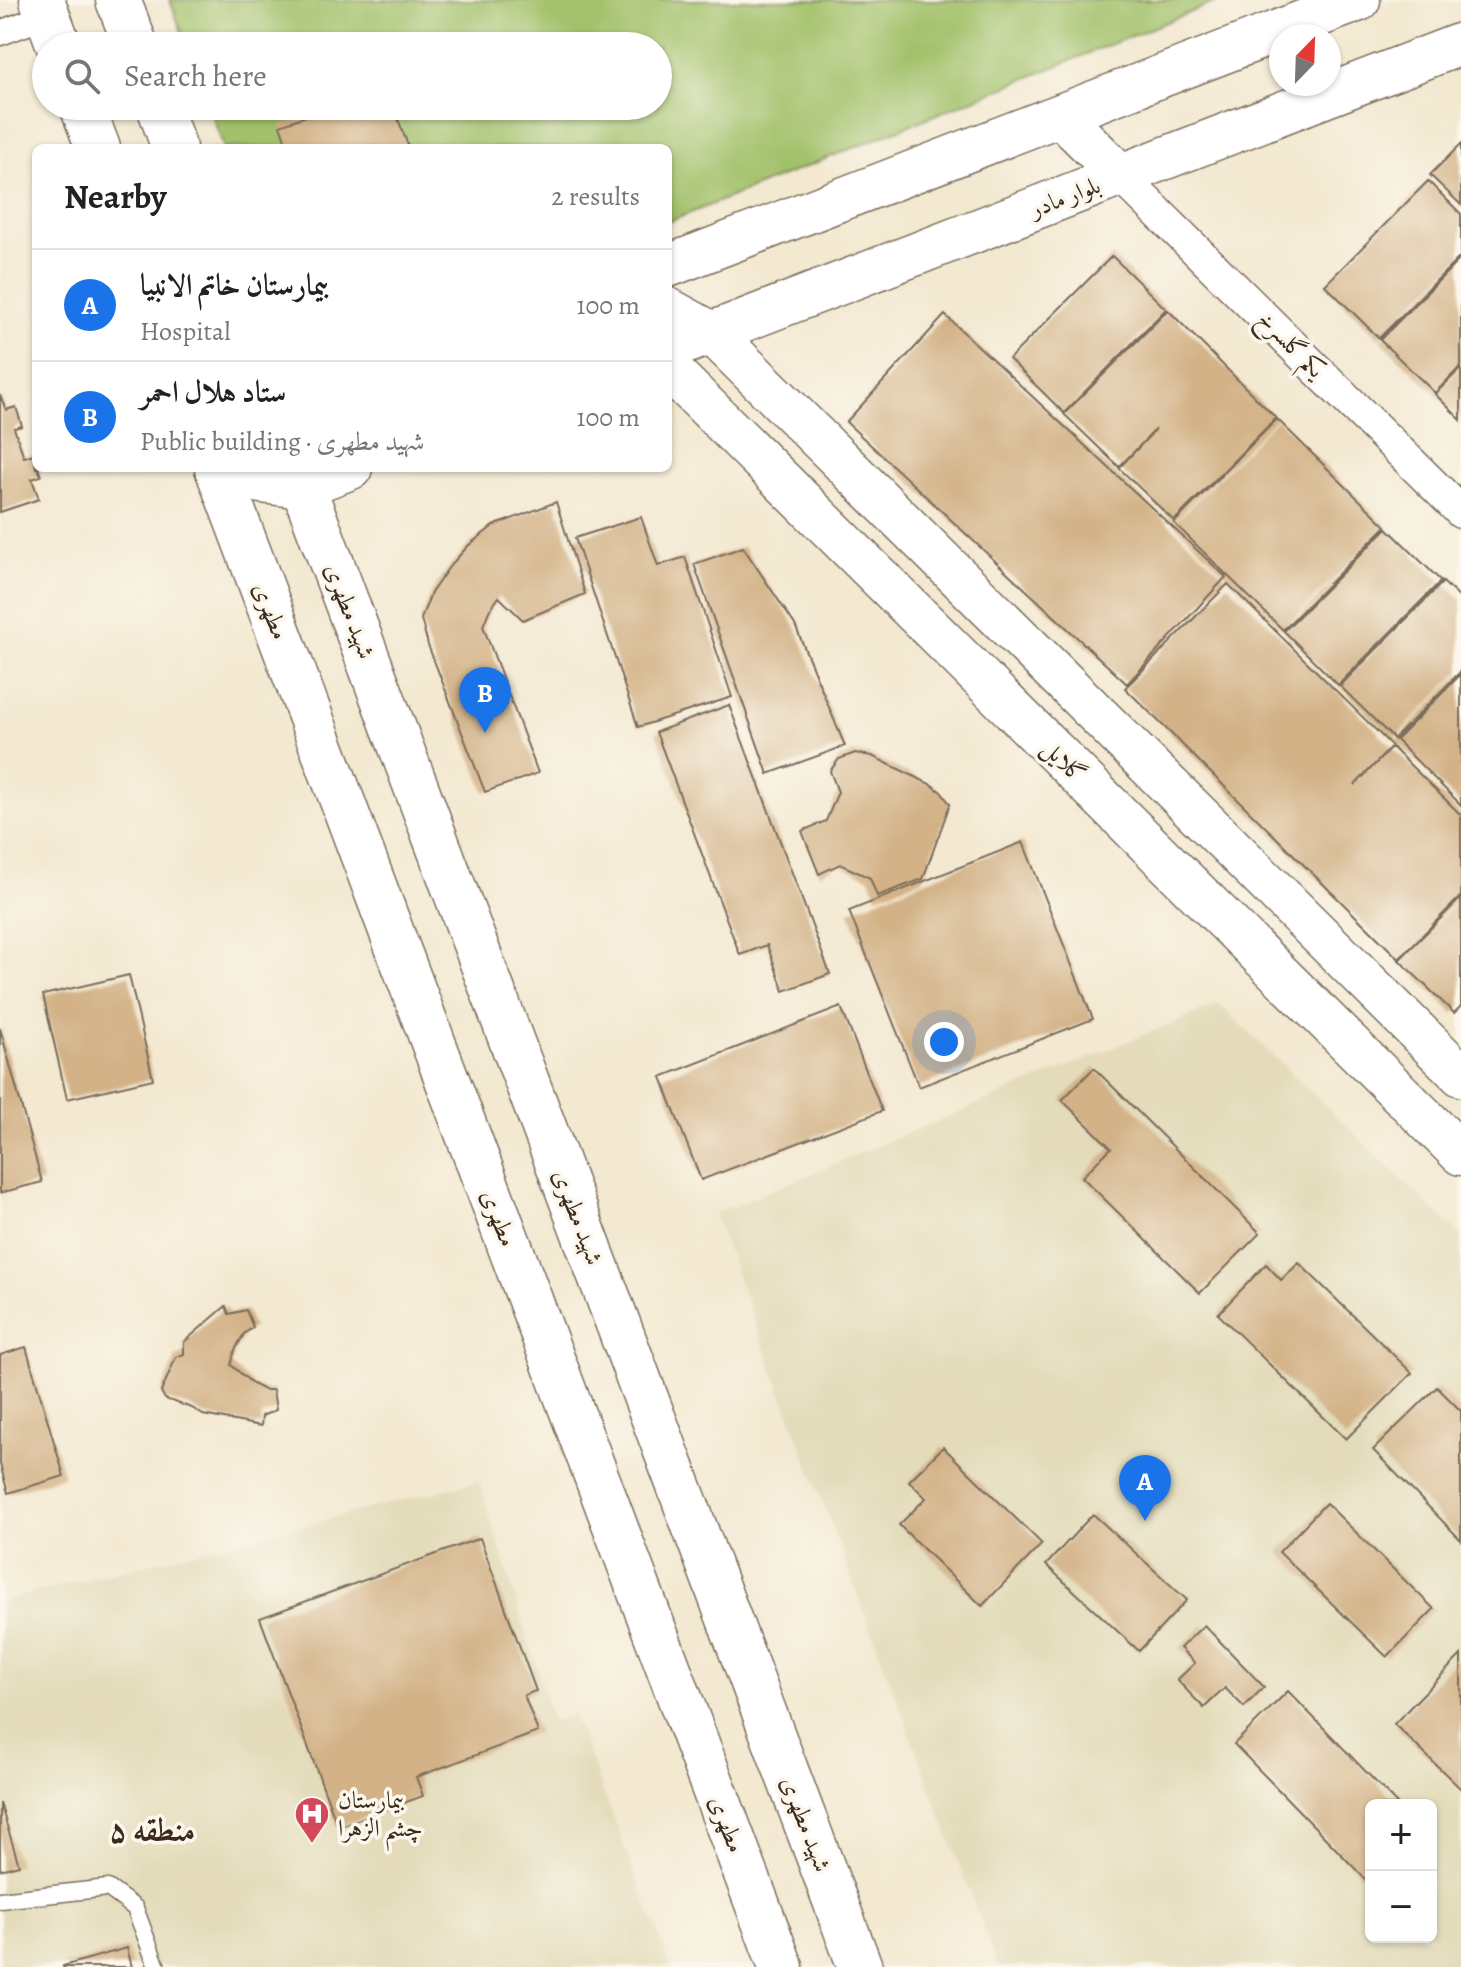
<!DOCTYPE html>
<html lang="en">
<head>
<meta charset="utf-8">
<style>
  body { margin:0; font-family:Alegreya,Amiri,serif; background:#f2f2f2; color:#222 }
  .controls { position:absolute; right:24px; bottom:24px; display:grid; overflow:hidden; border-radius:12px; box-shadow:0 2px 6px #0004 }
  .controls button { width:72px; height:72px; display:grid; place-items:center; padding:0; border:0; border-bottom:2px solid #e0e0e0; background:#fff; color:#222; font:40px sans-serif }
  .compass { position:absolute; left:1269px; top:24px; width:72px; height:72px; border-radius:50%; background:#fff; box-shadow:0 2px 6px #0004; rotate:23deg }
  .you { position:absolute; left:944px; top:1042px; width:28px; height:28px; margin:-20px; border:6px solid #fff; border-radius:50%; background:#1a73e8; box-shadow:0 0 0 12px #1a73e833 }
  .badge { display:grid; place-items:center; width:52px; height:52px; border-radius:50%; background:#1a73e8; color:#fff; font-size:26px; font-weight:700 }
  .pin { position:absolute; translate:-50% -66px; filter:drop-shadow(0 2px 4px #0008) }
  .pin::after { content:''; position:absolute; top:42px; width:28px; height:24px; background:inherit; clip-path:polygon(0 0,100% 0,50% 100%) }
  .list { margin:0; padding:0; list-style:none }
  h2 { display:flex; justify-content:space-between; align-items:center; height:104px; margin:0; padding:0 32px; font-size:34px }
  h2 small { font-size:26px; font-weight:400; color:#767676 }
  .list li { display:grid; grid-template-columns:52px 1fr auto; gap:24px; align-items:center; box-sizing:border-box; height:112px; padding:0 32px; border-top:2px solid #e0e0e0 }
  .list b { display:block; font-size:30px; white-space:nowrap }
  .list p { margin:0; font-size:26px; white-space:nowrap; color:#767676 }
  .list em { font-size:26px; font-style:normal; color:#767676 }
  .icon { flex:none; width:44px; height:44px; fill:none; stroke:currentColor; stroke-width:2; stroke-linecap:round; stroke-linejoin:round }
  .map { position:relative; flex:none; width:1461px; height:1967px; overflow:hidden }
  .search { position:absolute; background:#fff; box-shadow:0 2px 6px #0004; left:32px; top:32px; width:640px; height:88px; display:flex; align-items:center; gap:20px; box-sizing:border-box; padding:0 28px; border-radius:44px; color:#767676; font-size:30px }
  .panel { position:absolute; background:#fff; box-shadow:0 2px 6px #0004; left:32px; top:144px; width:640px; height:328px; border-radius:12px }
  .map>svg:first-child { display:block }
  .built { fill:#e3dbba; fill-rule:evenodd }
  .green { fill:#a2c16a; stroke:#6e7644; stroke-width:2 }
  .building { fill:#d3b287 }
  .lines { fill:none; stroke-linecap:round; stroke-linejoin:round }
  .service-casing { stroke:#7b6c5c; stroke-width:19 }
  .pedestrian-casing { stroke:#7b6c5c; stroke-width:27 }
  .minor-casing { stroke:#7b6c5c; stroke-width:35 }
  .tertiary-casing { stroke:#7b6c5c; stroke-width:45 }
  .primary-casing { stroke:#7b6c5c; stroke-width:47 }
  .service { stroke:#fff; stroke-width:16 }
  .pedestrian { stroke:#fff; stroke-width:24 }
  .minor { stroke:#fff; stroke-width:32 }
  .tertiary { stroke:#fff; stroke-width:42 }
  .primary { stroke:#fff; stroke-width:44 }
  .labels { text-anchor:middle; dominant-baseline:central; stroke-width:7; stroke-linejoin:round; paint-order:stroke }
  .street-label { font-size:24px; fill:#3b2a1e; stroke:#fbf7ec }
  .poi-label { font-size:24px; fill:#3b2a1e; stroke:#fbf7ec; text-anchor:start }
  .district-label { font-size:32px; font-weight:bold; fill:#3b2a1e; stroke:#fbf7ec }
</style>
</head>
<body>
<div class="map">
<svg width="1461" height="1967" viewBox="0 0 1461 1967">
  <rect width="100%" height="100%" fill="#fbf7ec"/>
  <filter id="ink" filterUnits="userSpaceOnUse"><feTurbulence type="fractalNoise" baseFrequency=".0125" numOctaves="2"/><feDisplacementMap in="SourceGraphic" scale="16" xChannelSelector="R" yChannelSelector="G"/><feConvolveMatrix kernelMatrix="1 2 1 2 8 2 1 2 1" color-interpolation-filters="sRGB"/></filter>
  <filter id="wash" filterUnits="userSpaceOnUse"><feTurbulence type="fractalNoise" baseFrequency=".006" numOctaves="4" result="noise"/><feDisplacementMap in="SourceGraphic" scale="32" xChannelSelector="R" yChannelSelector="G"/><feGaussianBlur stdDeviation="1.8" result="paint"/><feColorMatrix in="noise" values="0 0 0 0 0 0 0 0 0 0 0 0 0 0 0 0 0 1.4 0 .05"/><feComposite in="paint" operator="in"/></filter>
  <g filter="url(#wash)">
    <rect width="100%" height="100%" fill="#f3e8d0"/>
    <path class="built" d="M1219,1004L1461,1236V1967H998L714,1214ZM1371,1805H1431V1937H1371Z
      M479,1481L553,1721L573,1714L671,1967H0V1601Z"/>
    <path class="green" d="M170,0H1221L668,222V148H224L209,106H658V46H187Z"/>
    <g id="blocks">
      <path class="building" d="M334,106H393L409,148H288L280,125Z
        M1461,144V205L1430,175Z
        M1428,181L1461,214V256L1379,338L1325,285Z
        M1112,256L1166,309L1064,413L1009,359Z
        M1461,258V366L1435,393L1380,340Z
        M1168,310L1276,418L1174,521L1119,468L1156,429L1119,467L1064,414Z
        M945,315L1226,577L1127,684L846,422Z
        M1461,368V420L1435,394Z
        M0,395L6,410L16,407L22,426L14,428L24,457L34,454L36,468H38L41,476L32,479L39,499L0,512Z
        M1277,419L1386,526L1283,630L1174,523Z
        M556,502L585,594L523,620L499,597L489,611L483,626L538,773L485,792L428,645L421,619L431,593L449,567L468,546L493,526Z
        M641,517L658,566L685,557L732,697L638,727L575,538Z
        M1387,528L1441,581L1338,685L1284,631Z
        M743,547L795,625L845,746L768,774L694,564Z
        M1443,582L1461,599V671L1394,739L1340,686Z
        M1228,584L1392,746L1355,785L1392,747L1461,815V896L1399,959L1125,688Z
        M1461,674V805L1396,740Z
        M729,705L830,974L784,991L767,945L740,955L656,732Z
        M855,753L872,756L932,785L941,792L950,804L923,879L877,896L870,878L840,864L819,874L802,831L826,821L838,792L830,771L839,759Z
        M1023,842L1093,1019L919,1087L849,911Z
        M1461,898V1006L1454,1013L1399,960Z
        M129,975L153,1079L67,1099L43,995Z
        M841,1007L882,1111L701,1180L661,1077Z
        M0,1028L42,1182L0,1193Z
        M1094,1068L1260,1233L1200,1293L1082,1177L1111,1148L1062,1100Z
        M1299,1263L1412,1373L1346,1439L1218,1314L1266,1264L1281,1280Z
        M226,1306L229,1314L246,1310L253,1327L244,1334L235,1350L231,1365L254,1385L264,1390H273L276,1410L262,1416L261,1426L203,1415L192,1408L165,1399L161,1392L176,1357L184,1354V1342Z
        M26,1347L64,1476L8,1493L0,1464V1355Z
        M1437,1387L1461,1411V1540L1373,1450Z
        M943,1447L1042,1544L982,1606L899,1525L926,1498L909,1481Z
        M1326,1503L1434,1609L1387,1657L1279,1552Z
        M1093,1514L1187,1600L1139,1651L1046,1565Z
        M480,1538L536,1691L524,1695L538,1732L416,1777L423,1796L338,1827L260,1618Z
        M1204,1625L1264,1687L1244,1707L1225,1688L1204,1708L1177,1680L1195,1663L1180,1648Z
        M1461,1655V1789L1394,1724Z
        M1288,1691L1398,1805H1371V1885L1234,1744Z
        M0,1803L19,1865L0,1870Z
        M127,1948L132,1967H63V1966Z"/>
    </g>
  </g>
  <g filter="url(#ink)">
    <use href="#blocks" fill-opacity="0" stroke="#7b6c5c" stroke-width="2"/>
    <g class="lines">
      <defs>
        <path id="service" d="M0,1900L108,1888L135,1908L157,1967"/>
        <path id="pedestrian" d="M0,33L48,15"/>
        <path id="minor" d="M1121,176L1461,512"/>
        <path id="tertiary" d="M1061,116L1121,176
          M668,266L1359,0
          M668,309L712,333L1461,1075
          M688,342L1461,44
          M668,368L1461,1154
          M303,486L351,468"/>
        <path id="primary" d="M42,0L59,46
          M118,0L136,46
          M82,106L98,148
          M159,106L174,148
          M217,468L781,1967
          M227,468L220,476L303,486
          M296,468L860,1967"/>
      </defs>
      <use href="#service" class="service-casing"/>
      <use href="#pedestrian" class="pedestrian-casing"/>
      <use href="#minor" class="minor-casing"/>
      <use href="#tertiary" class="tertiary-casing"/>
      <use href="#primary" class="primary-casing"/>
      <use href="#service" class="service"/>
      <use href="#pedestrian" class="pedestrian"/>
      <use href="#minor" class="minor"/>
      <use href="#tertiary" class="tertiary"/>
      <use href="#primary" class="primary"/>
    </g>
  </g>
  <defs>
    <symbol id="hospital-pin" viewBox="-11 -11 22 30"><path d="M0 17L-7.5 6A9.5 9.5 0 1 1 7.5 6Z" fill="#d1495b" stroke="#fbf7ec"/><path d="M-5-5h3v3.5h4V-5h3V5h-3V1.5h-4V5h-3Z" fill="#fff"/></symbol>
  </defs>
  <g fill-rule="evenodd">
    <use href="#hospital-pin" x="292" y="1794" width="40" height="54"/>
  </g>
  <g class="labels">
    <g class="street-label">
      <text transform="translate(1065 197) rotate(-21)">بلوار مادر</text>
      <text transform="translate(1291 344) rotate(45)">یکم گلسرخ</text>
      <text transform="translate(271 611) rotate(69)">مطهری</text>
      <text transform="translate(350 611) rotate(69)">شهید مطهری</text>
      <text transform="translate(1064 761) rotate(45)">گلایل</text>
      <text transform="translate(578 1217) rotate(69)">شهید مطهری</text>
      <text transform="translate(499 1218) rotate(69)">مطهری</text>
      <text transform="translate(727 1824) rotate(69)">مطهری</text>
      <text transform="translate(806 1824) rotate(69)">شهید مطهری</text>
    </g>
    <g class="poi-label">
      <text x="338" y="1800">بیمارستان<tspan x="338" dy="28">چشم الزهرا</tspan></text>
    </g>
    <g class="district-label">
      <text x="152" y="1830">منطقه ۵</text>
    </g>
  </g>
</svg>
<div class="controls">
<button>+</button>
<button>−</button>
</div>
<svg class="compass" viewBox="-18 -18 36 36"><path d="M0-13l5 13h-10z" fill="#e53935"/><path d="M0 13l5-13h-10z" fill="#767676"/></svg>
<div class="you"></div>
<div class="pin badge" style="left:1145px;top:1521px">A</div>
<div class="pin badge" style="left:485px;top:733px">B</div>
<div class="search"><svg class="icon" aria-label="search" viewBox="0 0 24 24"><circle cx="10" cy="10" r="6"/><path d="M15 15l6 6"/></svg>Search here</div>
<section class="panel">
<h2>Nearby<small>2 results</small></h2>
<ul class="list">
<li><span class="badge">A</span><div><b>بیمارستان خاتم الانبیا</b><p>Hospital</p></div><em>100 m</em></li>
<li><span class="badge">B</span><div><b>ستاد هلال احمر</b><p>Public building · شهید مطهری</p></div><em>100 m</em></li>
</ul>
</section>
</div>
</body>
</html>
